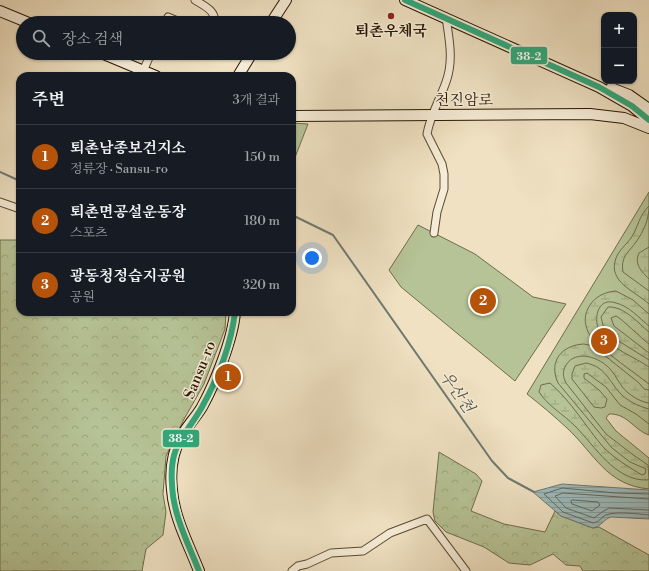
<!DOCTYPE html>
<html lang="ko">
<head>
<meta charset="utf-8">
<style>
  body { margin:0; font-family:"Libre Bodoni","Noto Serif KR",serif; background:#242831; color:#f1f3f6 }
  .controls { position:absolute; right:12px; top:12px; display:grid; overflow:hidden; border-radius:8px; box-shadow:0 1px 3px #0004 }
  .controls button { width:36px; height:36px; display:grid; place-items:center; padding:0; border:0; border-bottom:1px solid #363941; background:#171b24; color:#f1f3f6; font:20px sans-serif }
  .you { position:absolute; left:312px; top:258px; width:14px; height:14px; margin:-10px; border:3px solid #fff; border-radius:50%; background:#1a73e8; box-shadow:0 0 0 6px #1a73e833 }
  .badge { display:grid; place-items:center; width:26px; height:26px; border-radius:50%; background:#b45309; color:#fff; font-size:13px; font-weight:700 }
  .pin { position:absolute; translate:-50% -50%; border:2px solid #fff; box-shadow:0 1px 4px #0006 }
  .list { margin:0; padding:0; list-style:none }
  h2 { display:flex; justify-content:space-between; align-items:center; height:52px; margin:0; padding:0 16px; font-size:17px }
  h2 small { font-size:13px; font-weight:400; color:#9ea1a6 }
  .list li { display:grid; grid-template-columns:26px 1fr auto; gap:12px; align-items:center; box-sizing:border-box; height:64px; padding:0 16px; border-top:1px solid #363941 }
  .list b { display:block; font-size:15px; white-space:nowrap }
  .list p { margin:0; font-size:13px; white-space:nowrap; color:#9ea1a6 }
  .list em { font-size:13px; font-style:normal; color:#9ea1a6 }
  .icon { flex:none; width:22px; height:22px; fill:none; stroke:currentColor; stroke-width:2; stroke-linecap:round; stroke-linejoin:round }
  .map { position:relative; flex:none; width:649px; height:571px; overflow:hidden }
  .search { position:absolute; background:#171b24; box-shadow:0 1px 3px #0004; left:16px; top:16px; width:280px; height:44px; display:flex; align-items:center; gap:10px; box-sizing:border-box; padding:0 14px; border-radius:22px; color:#9ea1a6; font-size:15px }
  .panel { position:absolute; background:#171b24; box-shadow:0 1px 3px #0004; left:16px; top:72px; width:280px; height:244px; border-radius:12px }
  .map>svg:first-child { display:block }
  .green { fill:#b6c396; stroke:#706c4b }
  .forest { fill:url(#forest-crowns); stroke:#706c4b }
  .wetland { fill:url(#wetland-marsh); stroke:#706c4b }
  .water { fill:url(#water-rules); stroke:#6f7971 }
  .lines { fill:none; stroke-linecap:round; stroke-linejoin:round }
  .shore { stroke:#64685e; stroke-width:1 }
  .stream { stroke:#6f7971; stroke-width:2 }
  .street-casing { stroke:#5b4930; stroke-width:9 }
  .secondary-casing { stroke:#2a1600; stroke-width:12 }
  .street { stroke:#f5ecd7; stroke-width:7 }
  .secondary { stroke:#f5ecd7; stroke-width:10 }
  .bus-1-casing { stroke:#f5ecd7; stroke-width:9 }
  .bus-1 { stroke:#31a87a; stroke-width:6 }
  .poi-dot { fill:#8f2418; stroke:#f5ecd7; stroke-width:1.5 }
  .labels { text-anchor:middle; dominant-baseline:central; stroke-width:3; stroke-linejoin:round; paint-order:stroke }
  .poi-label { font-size:15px; font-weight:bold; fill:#2a1600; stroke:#f5ecd7 }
  .street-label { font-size:15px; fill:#2a1600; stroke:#f5ecd7 }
  .water-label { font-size:16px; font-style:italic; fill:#525042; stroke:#f5ecd7 }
  .line-badge { stroke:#f5ecd7; stroke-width:1.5 }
  .badge-label { font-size:11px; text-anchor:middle; font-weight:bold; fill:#fff }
</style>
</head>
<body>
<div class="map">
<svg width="649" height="571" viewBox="0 0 649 571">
  <defs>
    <pattern id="forest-crowns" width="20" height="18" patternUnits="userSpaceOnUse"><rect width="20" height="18" fill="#b6c396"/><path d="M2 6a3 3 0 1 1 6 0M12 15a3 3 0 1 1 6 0" fill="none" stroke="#9da780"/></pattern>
    <pattern id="wetland-marsh" width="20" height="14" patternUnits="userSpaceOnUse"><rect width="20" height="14" fill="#b6c396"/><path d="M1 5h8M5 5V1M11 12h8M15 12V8" fill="none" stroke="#9da780"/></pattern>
    <pattern id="water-rules" width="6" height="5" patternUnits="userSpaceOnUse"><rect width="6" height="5" fill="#9dbbbd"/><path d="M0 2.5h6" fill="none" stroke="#87a0a1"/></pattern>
  </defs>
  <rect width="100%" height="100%" fill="#efe1c2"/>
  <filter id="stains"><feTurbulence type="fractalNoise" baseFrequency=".005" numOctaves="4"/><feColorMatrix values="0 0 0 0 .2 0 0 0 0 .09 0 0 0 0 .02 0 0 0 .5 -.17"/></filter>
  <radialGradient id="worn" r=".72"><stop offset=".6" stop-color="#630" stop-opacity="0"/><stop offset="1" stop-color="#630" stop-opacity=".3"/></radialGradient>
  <path class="green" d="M292,123L308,124L292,165Z
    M649,192V435C634,430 627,413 609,414L606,418L616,431L649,458V489C606,485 595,454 567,428C554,416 541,405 527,394Z
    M418,225L475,254L533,297L566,304L515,381L401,287L389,270Z"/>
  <path class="forest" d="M0,240H20V312H226L225,329L204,384L183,421L166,456L163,494L166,512L163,535L146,549L142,571H0Z
    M439,452L476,474L482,481L471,511L504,524L545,532L555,511L561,516L593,528L599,527L649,555V571H583L580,566L566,565L553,554L530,565L509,563L484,547L446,532L435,521L433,512Z"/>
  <path class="wetland" d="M649,206C649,219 644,231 636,242C629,252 620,257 623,272L649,291V304C635,291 607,282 616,258C619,250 626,245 631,238C638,228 639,215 649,206Z
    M649,247V279C641,271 634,264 639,253Z
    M616,291L633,300L649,314V326C639,318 629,306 616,303C597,296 592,321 601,334C613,350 633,356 649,367V384C635,373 595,346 588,332C584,322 584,314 590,305C596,296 605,292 616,291Z
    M608,307C624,306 638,323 649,332V344C642,339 621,318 616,316L611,318L614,326L649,353V360L609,335L604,329L601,317Z
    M584,344L593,346L639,383L644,389L649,390V403C641,402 633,397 627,392C620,386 617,377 611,370C600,357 576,349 566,365C562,372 563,377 566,383L606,434L632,454L648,465L649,479L647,480C615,481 595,446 575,426C563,414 548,406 539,392L541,385L550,383C571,401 586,427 604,448C615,459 629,467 642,475L645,474L646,469L630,462L612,448L558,383C548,361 562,345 584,344Z
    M586,363C605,367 608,379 619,392C627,401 638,406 649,409V424L636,414L620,405L606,387L587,373L584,374V378L599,390L607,399L605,407L601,408L594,407L572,379V374L575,366Z"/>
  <path class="water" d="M562,484L649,490V519L611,517C604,519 602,526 593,528L561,516L533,492Z"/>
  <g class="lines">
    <path class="shore" d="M649,494L616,493L562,488L544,494L563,512L593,523C600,522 601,517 606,515C615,511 639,514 649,515
      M649,499L563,493L555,496L566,508L594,518L602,512L609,508L649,510
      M573,500L598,502L600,505L592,511L572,504L571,501Z"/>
    <path class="stream" d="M0,172L20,181
      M292,215L333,235L492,461L508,478L534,492"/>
    <defs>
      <path id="street" d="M195,0C204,6 217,11 214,23
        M165,23L168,17L182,23
        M141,76L151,53
        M0,202L20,209
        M434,233L437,212L444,189V174L442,164L427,134C430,116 440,99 446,82C454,60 449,39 446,17
        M292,571L298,566L307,564L331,553L363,551L390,533L427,519L466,571"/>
      <path id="secondary" d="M405,0L599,87L632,106L649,120
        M0,11L29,23
        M271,23L286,0
        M101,53L156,76
        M238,76L252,53
        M611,88L629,95L649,109
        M292,116L590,114L624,118L649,128
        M199,571C189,545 174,518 172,490C170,472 172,453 181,437C187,426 196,417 202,407C215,383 233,339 235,312"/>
    </defs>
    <use href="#street" class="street-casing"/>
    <use href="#secondary" class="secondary-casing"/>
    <use href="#street" class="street"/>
    <use href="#secondary" class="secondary"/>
    <defs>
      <path id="bus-1" d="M405,0L599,87L632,106L649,120
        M199,571C188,543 173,515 172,484C169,444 185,437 202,407C218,378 231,345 235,312"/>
    </defs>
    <use href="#bus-1" class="bus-1-casing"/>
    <use href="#bus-1" class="bus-1"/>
  </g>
  <circle class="poi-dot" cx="391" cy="16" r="4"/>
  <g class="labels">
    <g class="poi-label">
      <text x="391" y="31">퇴촌우체국</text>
    </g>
    <g class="street-label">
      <text x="464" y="100">천진암로</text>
      <text transform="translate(200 370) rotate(-68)">Sansu-ro</text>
    </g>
    <g class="water-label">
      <text transform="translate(457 392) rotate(55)">우산천</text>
    </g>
  </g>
  <g class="line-badge">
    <rect x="510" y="46" width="38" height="19" rx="4" fill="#31a87a"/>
    <rect x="162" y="429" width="38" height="19" rx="4" fill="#31a87a"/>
  </g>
  <g class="badge-label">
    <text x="529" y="60">38-2</text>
    <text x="181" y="442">38-2</text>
  </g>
  <rect width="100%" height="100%" filter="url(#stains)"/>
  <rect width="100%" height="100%" fill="url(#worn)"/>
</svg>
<div class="controls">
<button>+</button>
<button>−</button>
</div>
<div class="you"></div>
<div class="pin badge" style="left:228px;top:377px">1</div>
<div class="pin badge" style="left:483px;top:301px">2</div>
<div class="pin badge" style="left:604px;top:341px">3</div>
<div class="search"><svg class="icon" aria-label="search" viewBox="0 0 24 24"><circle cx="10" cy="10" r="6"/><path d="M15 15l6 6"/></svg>장소 검색</div>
<section class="panel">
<h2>주변<small>3개 결과</small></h2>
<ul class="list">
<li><span class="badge">1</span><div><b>퇴촌남종보건지소</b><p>정류장 · Sansu-ro</p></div><em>150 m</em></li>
<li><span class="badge">2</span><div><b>퇴촌면공설운동장</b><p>스포츠</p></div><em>180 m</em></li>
<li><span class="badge">3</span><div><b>광동청정습지공원</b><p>공원</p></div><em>320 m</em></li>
</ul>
</section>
</div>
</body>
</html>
